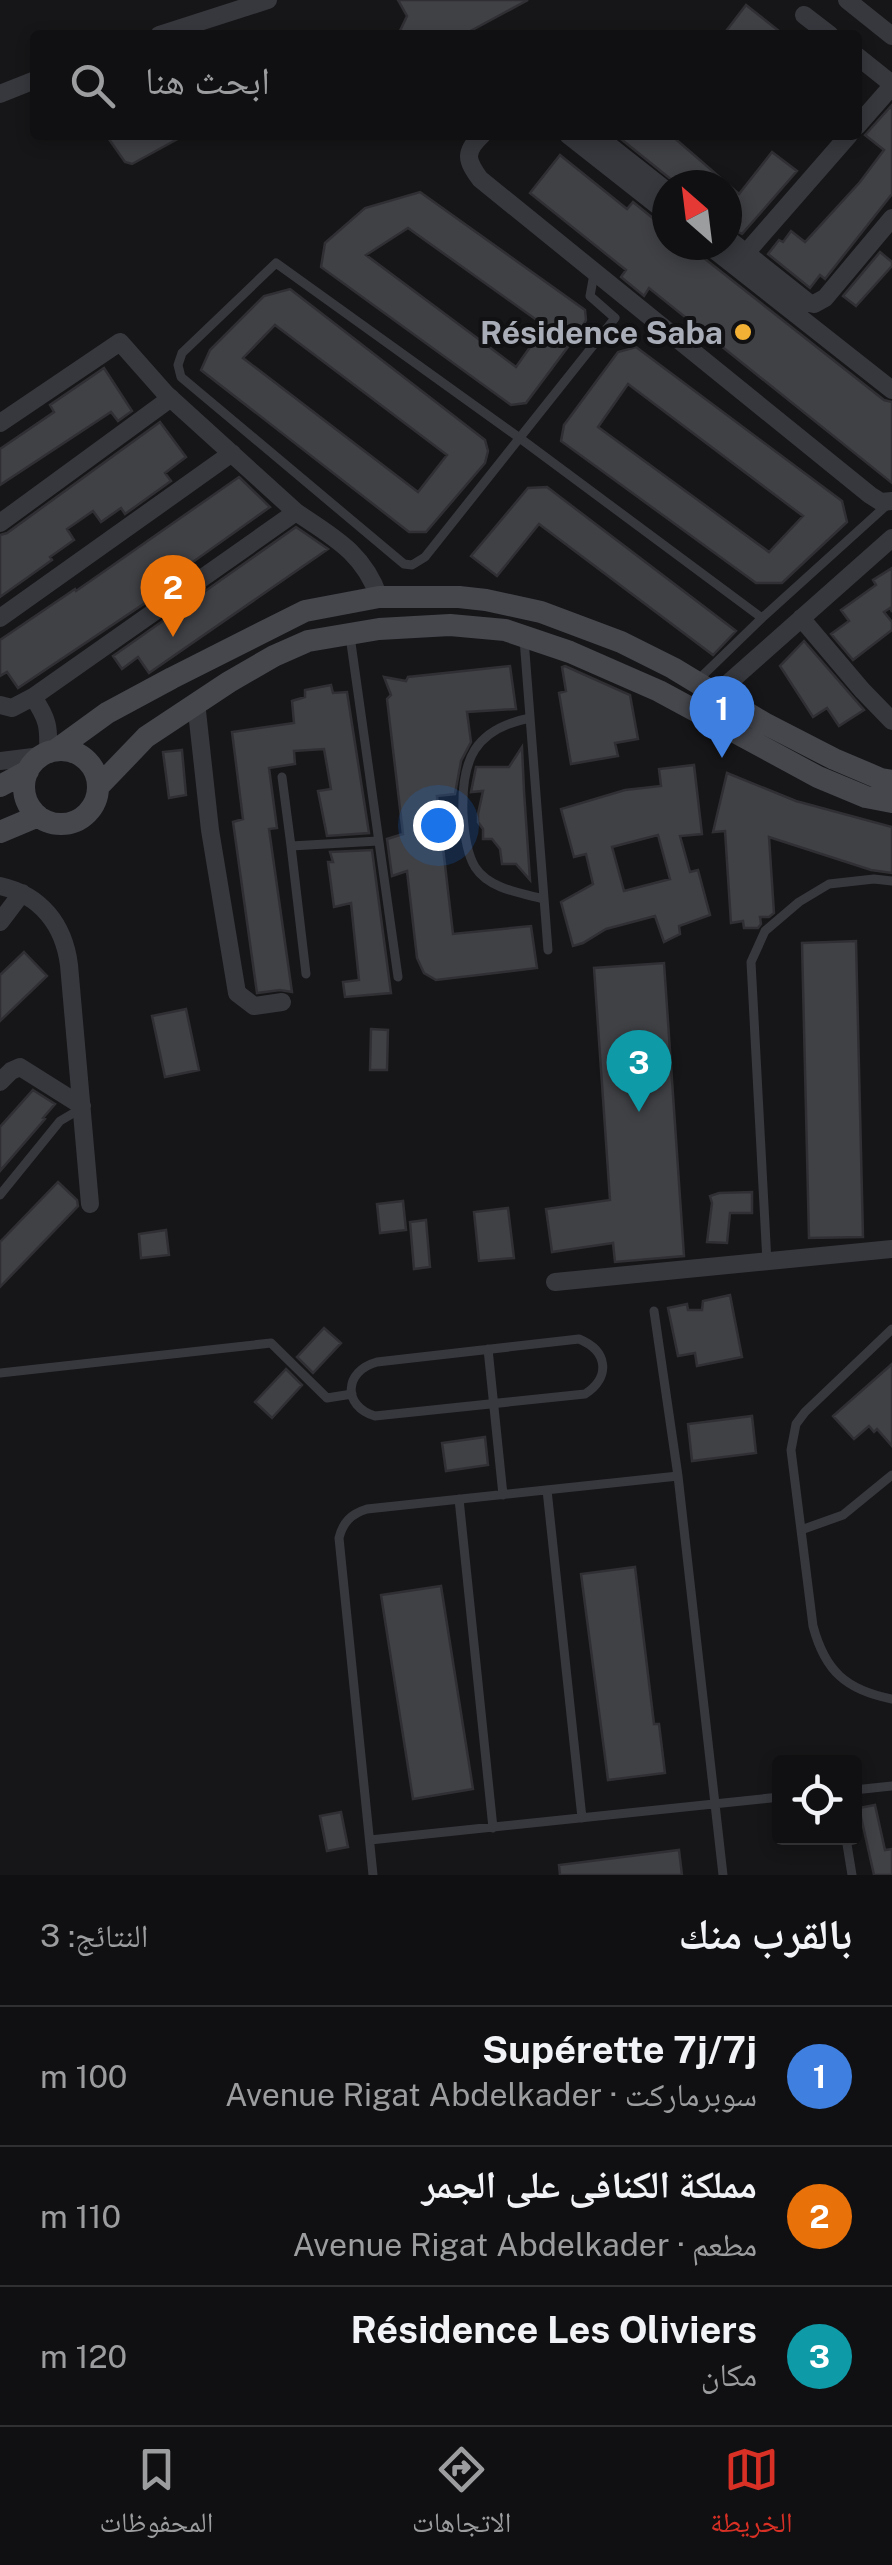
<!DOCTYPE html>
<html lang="ar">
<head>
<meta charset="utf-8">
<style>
  body { margin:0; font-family:"Public Sans","Noto Naskh Arabic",sans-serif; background:#1e1e20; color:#f1f3f6; direction:rtl }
  .controls { position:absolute; right:30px; bottom:30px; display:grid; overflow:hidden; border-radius:10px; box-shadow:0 5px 15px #0003 }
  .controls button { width:90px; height:90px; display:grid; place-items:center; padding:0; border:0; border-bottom:2px solid #303032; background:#101012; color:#f1f3f6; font:50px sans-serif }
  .compass { position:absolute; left:652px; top:170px; width:90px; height:90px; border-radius:50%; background:#101012; box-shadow:0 5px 15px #0003; rotate:332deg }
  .you { position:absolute; left:438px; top:825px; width:35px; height:35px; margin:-25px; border:8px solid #fff; border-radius:50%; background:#1a73e8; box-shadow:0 0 0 15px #1a73e833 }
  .badge { display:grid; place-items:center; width:65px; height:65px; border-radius:50%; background:#d93025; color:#fff; font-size:32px; font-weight:700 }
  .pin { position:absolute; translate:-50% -82px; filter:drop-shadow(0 2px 5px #0008) }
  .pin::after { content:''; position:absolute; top:52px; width:35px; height:30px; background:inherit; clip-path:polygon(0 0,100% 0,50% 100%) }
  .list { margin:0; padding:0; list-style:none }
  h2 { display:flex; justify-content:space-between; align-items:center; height:130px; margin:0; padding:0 40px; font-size:42px }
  h2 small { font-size:32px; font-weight:400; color:#9c9d9f }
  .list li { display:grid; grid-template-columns:65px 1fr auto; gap:30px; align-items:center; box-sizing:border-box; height:140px; padding:0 40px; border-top:2px solid #303032 }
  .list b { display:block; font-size:38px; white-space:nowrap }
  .list p { margin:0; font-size:32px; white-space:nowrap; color:#9c9d9f }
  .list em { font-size:32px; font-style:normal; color:#9c9d9f }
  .icon { flex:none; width:55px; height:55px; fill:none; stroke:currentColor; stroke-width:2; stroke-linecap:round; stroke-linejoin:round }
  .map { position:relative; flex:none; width:892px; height:1875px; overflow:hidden; direction:ltr }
  .search { position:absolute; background:#101012; box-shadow:0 5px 15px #0003; left:30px; right:30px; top:30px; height:110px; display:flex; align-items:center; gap:25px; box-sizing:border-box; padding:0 35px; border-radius:10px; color:#9c9d9f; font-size:38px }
  .sheet { height:550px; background:#101012 }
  nav { display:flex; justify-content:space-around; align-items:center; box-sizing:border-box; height:140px; border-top:2px solid #303032; background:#101012; font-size:28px; color:#9c9d9f }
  nav a { display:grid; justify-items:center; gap:5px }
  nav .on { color:#d93025 }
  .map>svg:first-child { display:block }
  .building { fill:#404145; stroke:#303034; stroke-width:2.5; fill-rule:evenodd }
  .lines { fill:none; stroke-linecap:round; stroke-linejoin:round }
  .lane { stroke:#37383d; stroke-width:9 }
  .street { stroke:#37383d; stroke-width:18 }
  .secondary { stroke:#45474d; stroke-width:22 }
  .poi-dot { fill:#f2b134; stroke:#111113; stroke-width:4 }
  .labels { text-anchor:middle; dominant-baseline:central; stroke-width:8; stroke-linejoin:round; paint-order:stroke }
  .poi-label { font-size:32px; font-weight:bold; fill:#a8adb8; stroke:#111113; text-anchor:end }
</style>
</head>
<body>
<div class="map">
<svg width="892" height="1875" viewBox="0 0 892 1875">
  <rect width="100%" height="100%" fill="#161618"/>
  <path class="building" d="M398,0H528L463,35H398L407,16Z
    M746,5L784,35H723Z
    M892,105V194L825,279L820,275L810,288L768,254L779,240L783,242L791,231L805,242L860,182L884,150L865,135Z
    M106,135H185L132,164L125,162Z
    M616,135H671L739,194L772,152L797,171L742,234L727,226V185H678Z
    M560,155L627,209L633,202L659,223L667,225V245H673L686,255L696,245L700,255L884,400L892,402V483L649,288L644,296L621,277L626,270L530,193Z
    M420,192L585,310L586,320L582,328L526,403L511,405L321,267L325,243L365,208ZM408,228L545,326L516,367L366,255Z
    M880,252L892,262V266L856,306L843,296Z
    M290,289L485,440L488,451L485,463L426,532H409L201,370L210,350L264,296ZM275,325L447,455L418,492L243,358Z
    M636,347L842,501L847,522L782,583H756L561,441L564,425L618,352ZM628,384L803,516L769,552L598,427Z
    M104,368L132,411L118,421L111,412L0,485V449L54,412L50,405Z
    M160,422L186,457L165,473L171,481L125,514L121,508L101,522L93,511L67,529L74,540L50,557L52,560L0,597V535L7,533Z
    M239,477L270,507L145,596L148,601L18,688L7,672L0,676V640L75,589L76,591Z
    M547,487L736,631L713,655L539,524L497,576L471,556L528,488Z
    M296,527L328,549L149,673L138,657L122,669L113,656Z
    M892,568V612L890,608L884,612L892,622V630L853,660L831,634L849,621L841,610L876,585L873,580Z
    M804,641L864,710L839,726L827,708L813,717L780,666Z
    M510,666L516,709L467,712L471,742L461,761L455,794L437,796L453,934L531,926L537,968L436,980L424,973L417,958L407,871L392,876L387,839L403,834L387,699L391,695L384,677L406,681L408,677Z
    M565,666L630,695L638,739L615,743L618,756L571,764L559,693L566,691L562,667Z
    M331,685L333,693L347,692L369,833L327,836L318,791L331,789L324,749L294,751L295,764L269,768L277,828L269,829L292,992L280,990L257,993L233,822L243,819L232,732L294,723L292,701L305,697V690Z
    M522,747L524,791L530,880L516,864H502L500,849L492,839H483V829L478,822V814L483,791L471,792L476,767H509Z
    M182,750L186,795L169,798L163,752Z
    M694,765L702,834L680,836L690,872L698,870L710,915L679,926L680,934L664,942L655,916L606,929L583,943L573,946L561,902L593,884L586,854L574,857L561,809L625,790L661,786L659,769ZM658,835L670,879L624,891L612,847Z
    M727,773L796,801L892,827V873L871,870L769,837L774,913L769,917H760L761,924L758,928H744L743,921L731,923L725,831L713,832Z
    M372,850L391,993L345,997L343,982L359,980L351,903L334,907L328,862H333L330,852Z
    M856,941L863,1237L809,1238L802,943Z
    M24,952L47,976L0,1021V975Z
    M664,963L684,1256L615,1262L613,1243L552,1252L546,1209L610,1200L594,968Z
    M186,1009L199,1070L165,1077L152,1016Z
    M371,1029L388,1030L387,1070H370Z
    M33,1090L55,1104L43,1118L45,1119L0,1171V1127Z
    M58,1182L77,1200L78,1206L0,1287V1242Z
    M752,1192V1213H730L727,1243L707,1242L712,1203L710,1196L719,1193Z
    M403,1201L406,1230L380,1233L377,1204Z
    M508,1208L514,1258L479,1261L474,1212Z
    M426,1220L430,1267L414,1269L410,1222Z
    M166,1230L169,1255L141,1258L139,1234Z
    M730,1295L742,1357L697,1366L695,1353L678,1356L668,1308L687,1304L688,1310H702L703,1301Z
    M324,1328L341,1343L313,1373L297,1357Z
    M892,1364V1446L877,1429L874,1432L869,1426L854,1439L833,1416Z
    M286,1369L302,1385L272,1418L255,1402Z
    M752,1416L756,1453L692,1461L688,1424Z
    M485,1437L488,1465L446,1471L442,1443Z
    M635,1567L654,1724H659L665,1773L608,1780L581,1574Z
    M441,1586L473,1789L413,1799L381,1595Z
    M875,1805L885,1850L892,1849V1875H874L859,1808Z
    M341,1812L348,1847L327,1851L320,1816Z
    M679,1850L682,1875H560L559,1865Z"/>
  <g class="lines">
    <path class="lane" d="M594,274L590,296L615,318L425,557L412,565L404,564L398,559L181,377L178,365L182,353L276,263L521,439L762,618
      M350,636L398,977
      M524,639L548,950
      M698,680L762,618L888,504
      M530,718C474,729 461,760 463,814C464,831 466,852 475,867C489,889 521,893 544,899
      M282,777L291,846L378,841
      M291,846L306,974
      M0,1195L60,1121L82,1108
      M767,1262L751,962L765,931L799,902L829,884L874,879L892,881
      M654,1311L678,1476L723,1875
      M892,1329L805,1412L796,1424L791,1450L813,1626C825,1671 846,1690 892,1699
      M579,1339C608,1351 611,1377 585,1394L375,1416C342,1406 344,1371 377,1362Z
      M488,1349L503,1495
      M0,1373L271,1343L327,1398L352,1394
      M547,1490L582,1818
      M459,1499L493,1828
      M801,1530L843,1515L892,1475
      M854,1790L892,1786
      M846,1838L852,1875
      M370,1840L780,1797
      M373,1875L339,1538C343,1522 351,1514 367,1509L678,1476"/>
    <path class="street" d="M847,0L892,36
      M804,15L830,35
      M159,35L268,0
      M857,56L892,84
      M0,94L35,80
      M857,126L892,86
      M482,135C464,152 466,160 480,179L870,495L881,502L892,501
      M568,135L667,213
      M596,135L667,191
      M727,238L809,303L814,304L825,298L892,218
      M708,245L892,390
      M746,253L849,135
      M0,423L120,342L166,394L296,512L33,697L12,708L0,705
      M296,512C333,537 363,552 379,597
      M0,523L171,398
      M0,618L232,453
      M801,618L862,690L892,721
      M716,694L892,538
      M33,697C48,719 49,727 48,752
      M196,702L210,830L237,993L254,1006L282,1002
      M0,761L41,756
      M0,886C41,895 64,925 69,965L90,1204
      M0,922L22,893
      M0,1082L11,1071L20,1067L82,1106
      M555,1282L892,1249"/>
    <path class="secondary" d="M56,750L107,713L172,678L305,611L379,597H459L486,600L541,612L621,642L673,668L764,723L834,759L881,779L892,781
      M24 787a37 37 0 1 1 74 0a37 37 0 1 1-74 0Z
      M0,786L28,771
      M99,786L146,737L229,682L274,656L308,641L379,629L450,625L505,630L570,652L659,691L818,777L866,797L892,802
      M0,832L38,816"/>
  </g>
  <circle class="poi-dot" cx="743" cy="332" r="10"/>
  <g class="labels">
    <g class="poi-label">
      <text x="723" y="332">Résidence Saba</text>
    </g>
  </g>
</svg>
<div class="controls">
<button><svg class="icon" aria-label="locate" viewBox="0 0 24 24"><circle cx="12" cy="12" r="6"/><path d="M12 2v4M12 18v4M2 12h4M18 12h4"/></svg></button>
</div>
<svg class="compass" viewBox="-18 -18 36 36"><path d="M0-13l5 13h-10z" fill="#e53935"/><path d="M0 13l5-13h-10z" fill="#9c9d9f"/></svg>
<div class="you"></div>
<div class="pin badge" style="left:722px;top:758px;background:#3f7fe0">1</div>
<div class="pin badge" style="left:173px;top:637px;background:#e8710a">2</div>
<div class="pin badge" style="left:639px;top:1112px;background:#0f9aa8">3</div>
<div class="search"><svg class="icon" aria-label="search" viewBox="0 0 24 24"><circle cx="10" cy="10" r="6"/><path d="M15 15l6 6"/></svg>ابحث هنا</div>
</div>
<section class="sheet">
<h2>بالقرب منك<small>النتائج: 3</small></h2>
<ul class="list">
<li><span class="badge" style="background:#3f7fe0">1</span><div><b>Supérette 7j/7j</b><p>سوبرماركت · Avenue Rigat Abdelkader</p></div><em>100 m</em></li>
<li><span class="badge" style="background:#e8710a">2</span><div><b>مملكة الكنافى على الجمر</b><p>مطعم · Avenue Rigat Abdelkader</p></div><em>110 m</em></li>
<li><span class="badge" style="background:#0f9aa8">3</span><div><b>Résidence Les Oliviers</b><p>مكان</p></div><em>120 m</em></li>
</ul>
</section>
<nav>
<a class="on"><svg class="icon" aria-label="map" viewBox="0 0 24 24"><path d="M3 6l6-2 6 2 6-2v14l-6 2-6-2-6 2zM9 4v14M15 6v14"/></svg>الخريطة</a>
<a><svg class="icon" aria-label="directions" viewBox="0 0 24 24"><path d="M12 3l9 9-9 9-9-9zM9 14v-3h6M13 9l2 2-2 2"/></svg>الاتجاهات</a>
<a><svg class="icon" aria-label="saved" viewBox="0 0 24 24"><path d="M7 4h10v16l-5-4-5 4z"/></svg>المحفوظات</a>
</nav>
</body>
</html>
